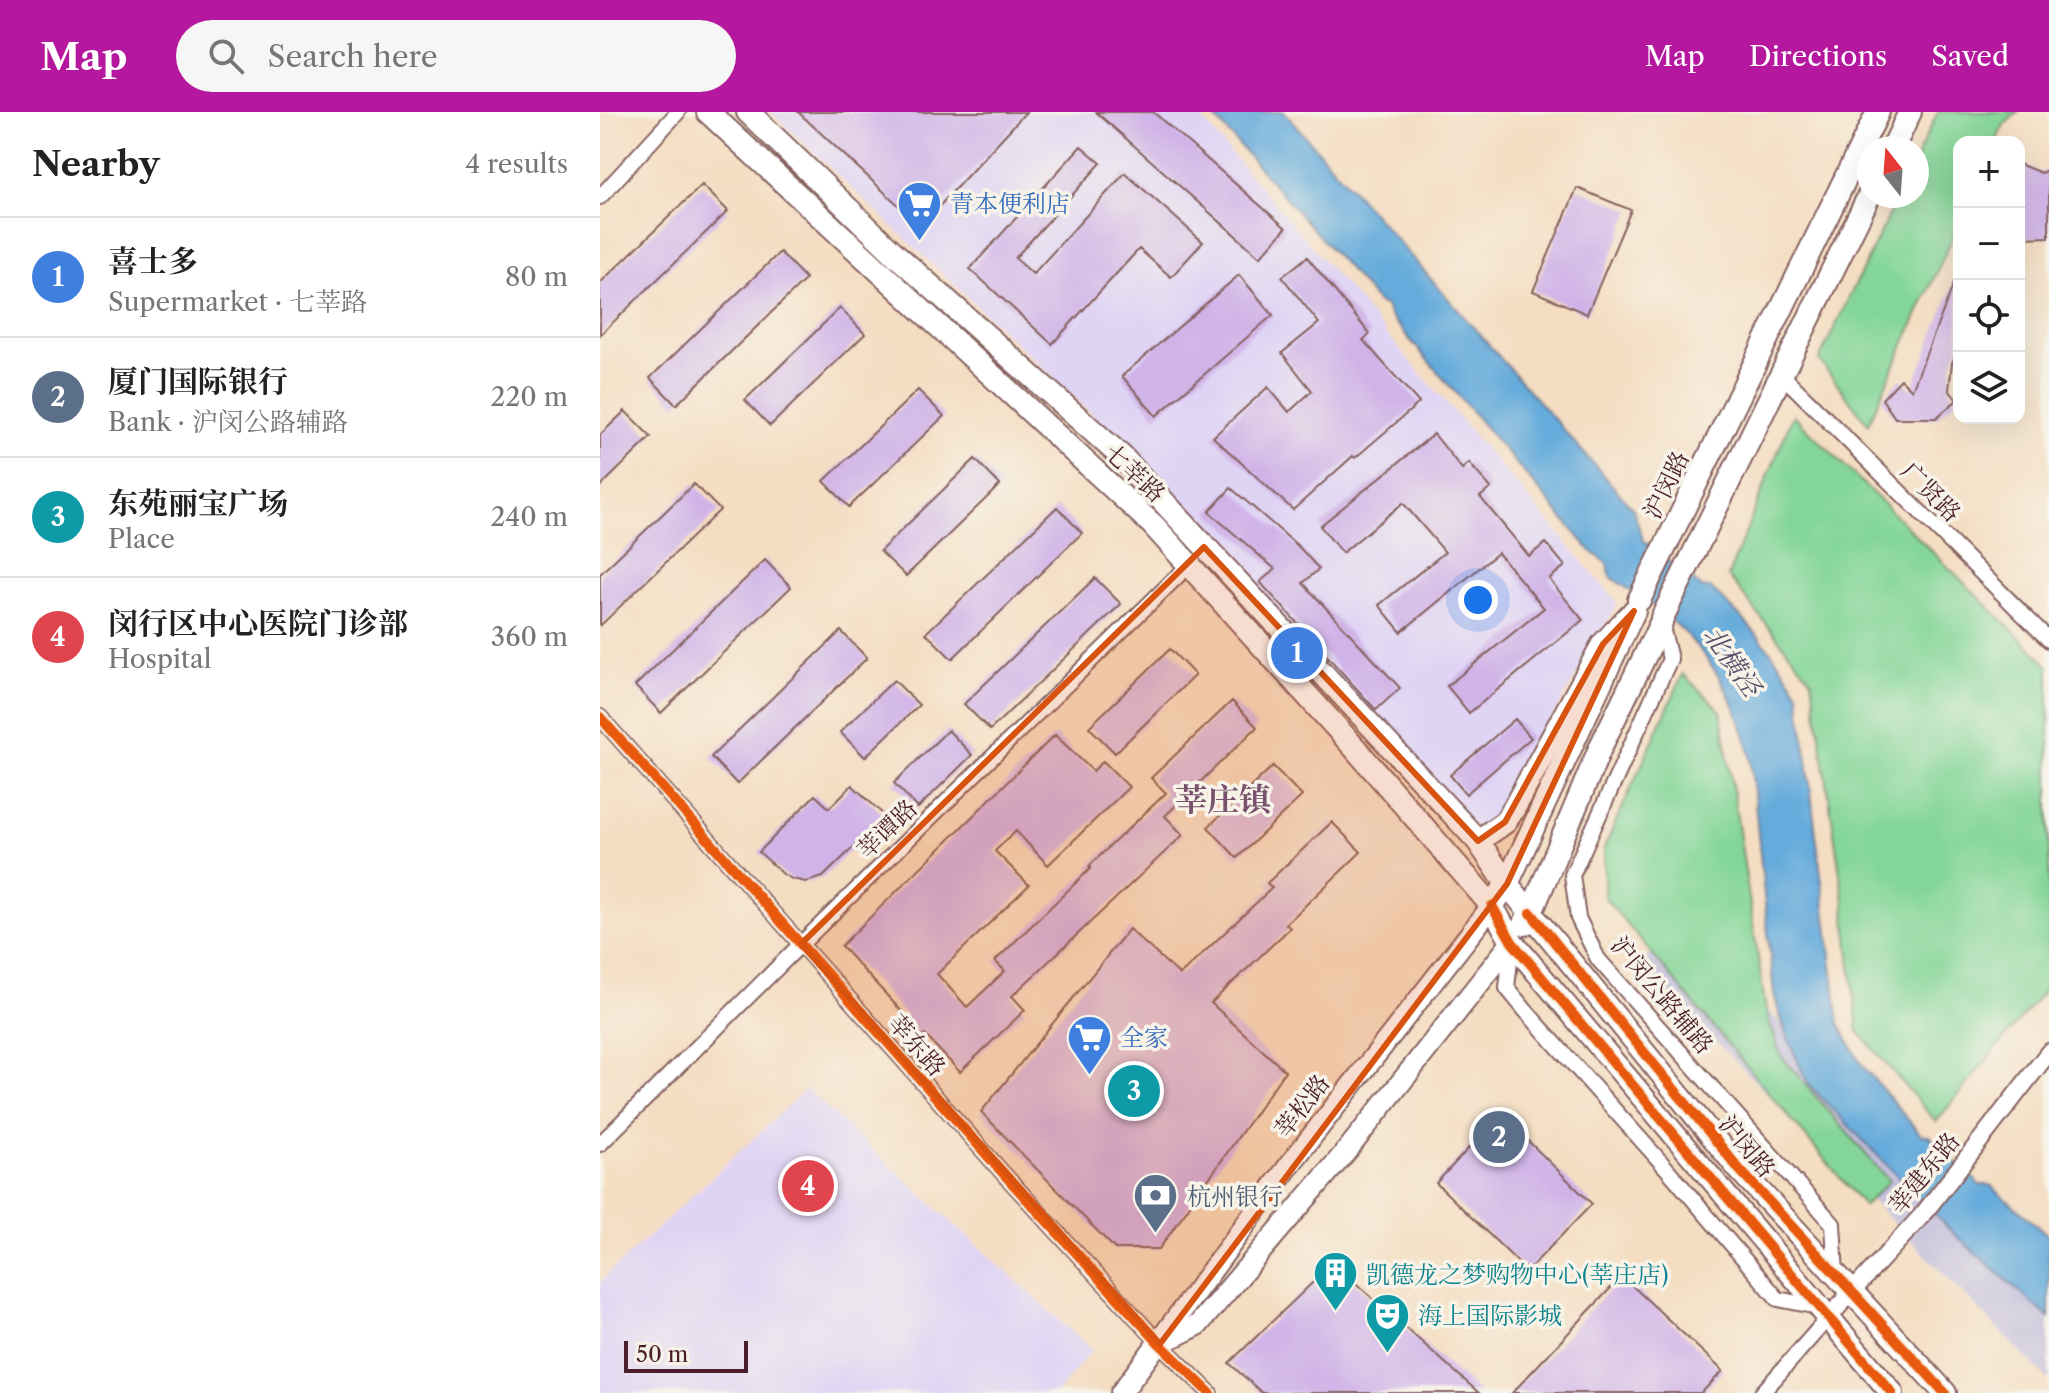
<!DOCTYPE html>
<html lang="en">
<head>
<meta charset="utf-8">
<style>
  body { margin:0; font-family:"Libre Caslon Text","Noto Serif SC",serif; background:#f6f6f6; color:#222 }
  .controls { position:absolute; right:24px; top:24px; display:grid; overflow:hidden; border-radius:16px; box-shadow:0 8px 32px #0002 }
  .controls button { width:72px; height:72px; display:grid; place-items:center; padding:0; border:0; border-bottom:2px solid #e0e0e0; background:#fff; color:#222; font:40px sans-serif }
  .compass { position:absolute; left:1257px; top:24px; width:72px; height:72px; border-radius:50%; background:#fff; box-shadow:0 8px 32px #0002; rotate:343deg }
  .scale { position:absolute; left:24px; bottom:20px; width:124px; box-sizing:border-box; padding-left:8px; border:4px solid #4a1f2b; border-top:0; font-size:22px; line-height:28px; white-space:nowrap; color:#4a1f2b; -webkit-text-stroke:6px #f7f3e8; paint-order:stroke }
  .you { position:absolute; left:878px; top:488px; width:28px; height:28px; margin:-20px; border:6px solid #fff; border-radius:50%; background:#1a73e8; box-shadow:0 0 0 12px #1a73e833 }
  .badge { display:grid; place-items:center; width:52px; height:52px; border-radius:50%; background:#b5179e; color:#fff; font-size:26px; font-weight:700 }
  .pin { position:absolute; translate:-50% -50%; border:4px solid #fff; box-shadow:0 2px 8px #0006 }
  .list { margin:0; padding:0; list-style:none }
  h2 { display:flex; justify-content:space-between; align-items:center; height:104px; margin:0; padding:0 32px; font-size:34px }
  h2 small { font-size:26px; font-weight:400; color:#767676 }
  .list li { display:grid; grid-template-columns:52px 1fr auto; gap:24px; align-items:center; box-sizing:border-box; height:120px; padding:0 32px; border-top:2px solid #e0e0e0 }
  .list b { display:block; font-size:30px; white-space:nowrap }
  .list p { margin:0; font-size:26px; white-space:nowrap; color:#767676 }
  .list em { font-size:26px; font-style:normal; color:#767676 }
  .icon { flex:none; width:44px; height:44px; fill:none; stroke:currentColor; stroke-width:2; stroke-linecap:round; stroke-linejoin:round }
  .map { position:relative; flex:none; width:1449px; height:1281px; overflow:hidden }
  header { display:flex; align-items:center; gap:48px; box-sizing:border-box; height:112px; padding:0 40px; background:#b5179e; color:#fff }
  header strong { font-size:38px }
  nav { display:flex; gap:44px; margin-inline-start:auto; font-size:28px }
  .search { width:560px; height:72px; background:#f6f6f6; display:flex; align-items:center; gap:20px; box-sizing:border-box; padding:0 28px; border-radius:44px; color:#767676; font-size:30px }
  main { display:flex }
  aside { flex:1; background:#fff }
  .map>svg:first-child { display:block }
  .built { fill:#e0d4f4 }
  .industrial { fill:#c4c0db }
  .green { fill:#83d698; stroke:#667a62; stroke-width:2 }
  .water { fill:#65abdb; stroke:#586583; stroke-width:2 }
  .building { fill:#d0b4e8 }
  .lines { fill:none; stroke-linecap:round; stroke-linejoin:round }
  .minor-casing { stroke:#866260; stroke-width:18 }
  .tertiary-casing { stroke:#866260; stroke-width:20 }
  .secondary-casing { stroke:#866260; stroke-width:24 }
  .primary-casing { stroke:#866260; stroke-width:26 }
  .trunk-casing { stroke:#866260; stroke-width:26 }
  .minor { stroke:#fff; stroke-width:14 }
  .tertiary { stroke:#fff; stroke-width:16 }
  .secondary { stroke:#fff; stroke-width:20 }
  .primary { stroke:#fff; stroke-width:22 }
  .trunk { stroke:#fff; stroke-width:22 }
  .cycleway-casing { stroke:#f7f3e8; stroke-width:15 }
  .cycleway { stroke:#e8590c; stroke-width:10 }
  .marked { fill:#d8530f; fill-opacity:0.2; stroke:#d8530f; stroke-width:6; stroke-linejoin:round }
  .labels { text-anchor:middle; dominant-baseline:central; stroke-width:7; stroke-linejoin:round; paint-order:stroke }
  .shop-label { font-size:24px; fill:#366cbe; stroke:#f7f3e8; text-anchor:start }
  .street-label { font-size:24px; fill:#4a1f2b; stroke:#f7f3e8 }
  .service-label { font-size:24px; fill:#4e5e75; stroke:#f7f3e8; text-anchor:start }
  .culture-label { font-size:24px; fill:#0d838f; stroke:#f7f3e8; text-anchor:start }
  .water-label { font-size:26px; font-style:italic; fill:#535069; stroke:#f7f3e8 }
  .district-label { font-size:32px; font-weight:bold; fill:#79536d; stroke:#f7f3e8 }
</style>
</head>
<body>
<header>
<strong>Map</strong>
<div class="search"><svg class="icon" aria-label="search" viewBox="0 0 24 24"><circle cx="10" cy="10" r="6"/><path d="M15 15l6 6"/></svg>Search here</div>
<nav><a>Map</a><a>Directions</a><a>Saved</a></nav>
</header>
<main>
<aside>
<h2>Nearby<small>4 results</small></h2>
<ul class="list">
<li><span class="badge" style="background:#3f7fe0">1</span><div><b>喜士多</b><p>Supermarket · 七莘路</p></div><em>80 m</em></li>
<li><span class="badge" style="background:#5c6f8a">2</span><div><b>厦门国际银行</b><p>Bank · 沪闵公路辅路</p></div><em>220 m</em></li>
<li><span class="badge" style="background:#0f9aa8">3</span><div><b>东苑丽宝广场</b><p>Place</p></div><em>240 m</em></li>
<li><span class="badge" style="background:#e0444e">4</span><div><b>闵行区中心医院门诊部</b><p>Hospital</p></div><em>360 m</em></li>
</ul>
</aside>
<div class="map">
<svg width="1449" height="1281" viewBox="0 0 1449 1281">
  <rect width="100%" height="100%" fill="#f7f3e8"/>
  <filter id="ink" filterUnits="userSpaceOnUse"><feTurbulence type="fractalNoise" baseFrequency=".0125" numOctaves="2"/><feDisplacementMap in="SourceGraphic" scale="16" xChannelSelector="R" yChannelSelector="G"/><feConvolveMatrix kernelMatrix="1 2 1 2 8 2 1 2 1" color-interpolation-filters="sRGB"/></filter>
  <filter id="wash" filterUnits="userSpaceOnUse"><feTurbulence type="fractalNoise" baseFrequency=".006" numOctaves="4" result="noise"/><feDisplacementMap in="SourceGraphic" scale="32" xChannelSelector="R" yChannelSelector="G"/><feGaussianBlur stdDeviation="1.8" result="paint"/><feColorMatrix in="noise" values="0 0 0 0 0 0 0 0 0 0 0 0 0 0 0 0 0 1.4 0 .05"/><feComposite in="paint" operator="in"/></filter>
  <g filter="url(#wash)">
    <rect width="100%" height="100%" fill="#f4ddc1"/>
    <path class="built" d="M171,0H596L1018,491L894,707L875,715L535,343Z
      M206,977L492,1238L457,1281H0V1170Z"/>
    <path class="industrial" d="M1082,811L1449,1184V1269L1040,852Z"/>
    <path class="green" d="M1338,0H1418L1403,14L1396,30H1359V111L1268,312L1219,248L1298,84H1317V44Z
      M1193,303L1449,554V872L1336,1010L1258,919L1244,789L1212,569L1128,464Z
      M1083,562L1121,599L1166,899L1181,944L1289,1069L1264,1094L1004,785V736Z"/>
    <path class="water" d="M610,0H684L1033,397L1043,428L1103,477L1110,476C1148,510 1173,537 1199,582L1239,911L1261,952L1321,1023L1329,1024L1380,1073H1390L1449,1124V1206L1352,1120L1209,973C1194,943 1182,914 1174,882L1150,642C1140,596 1118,556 1086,522C1067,501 1034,482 1011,465L1007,451L991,439L789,203L787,196L777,190Z"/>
    <g id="blocks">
      <path class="building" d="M198,0H426L321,114Z
        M496,0H553L686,116L660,145Z
        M481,34L501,51L415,146L433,162L525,61L603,130L571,165L539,137L452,232L370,157Z
        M1419,52L1441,61L1449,57V125L1422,126Z
        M102,73L128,99L0,223V171Z
        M977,76L1031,98L987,202L933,179Z
        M180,140L206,167L76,293L50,266Z
        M707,145L770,222L763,228L819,291L755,346L753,344L693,398L613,325L668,275L689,300L712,279L682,241L719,211L682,165Z
        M1358,161L1359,235L1352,251L1349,278L1357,288L1336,306H1295L1282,287L1301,267L1312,278Z
        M639,163L673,203L556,304L522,264Z
        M240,196L265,222L170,314L145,288Z
        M318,278L344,304L249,395L224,369Z
        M25,299L51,325L0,375V323Z
        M834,322L862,357L869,351L891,376L880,385L929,444L946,431L965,454L949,467L983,508L869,601L847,574L944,496L898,441L801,520L779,493L845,440L803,391L742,441L720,414Z
        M375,347L400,373L306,464L280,439Z
        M94,372L120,398L0,514V462Z
        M631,376L699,435L719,457L703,471L800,576L776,598L660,470L675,457L609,400Z
        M457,395L482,421L352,547L326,521Z
        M165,448L191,475L61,601L35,574Z
        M495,466L521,492L390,618L364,592Z
        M241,519L267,546L137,672L111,645Z
        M570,537L595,563L515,641L489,615Z
        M294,568L319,593L265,645L240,620Z
        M632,589L657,615L565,704L583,723L412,884L425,898L360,960L325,923L319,928L301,908L306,904L241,834L455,623L493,659L503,649L529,675L448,753L416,719L395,739L429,773L337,862L367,895L405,859L395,849L491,756L489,754L566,681L551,666Z
        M915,607L931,626L866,682L850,663Z
        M348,618L372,643L318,696L294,671Z
        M673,654L702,684L637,746L608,715Z
        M252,673L285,704L223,765L206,770L192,767L183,762L159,740L215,683L229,696Z
        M732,710L761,740L686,812L690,816L611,891L685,959L559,1137H515L381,1000L529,817L580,863L672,776L667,771Z
        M901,1002L992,1092L927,1159L836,1071Z
        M733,1151L879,1281H662L629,1251Z
        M1022,1164L1123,1259L1101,1281H912Z"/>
    </g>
  </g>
  <g filter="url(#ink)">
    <use href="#blocks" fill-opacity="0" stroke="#866260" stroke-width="2"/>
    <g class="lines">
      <defs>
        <path id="minor" d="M0,85L78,0
          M1182,263L1449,528
          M1061,511L1070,547L972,763L978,806L998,847L1233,1112L1236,1162
          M0,605L401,1059L560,1232L610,1281
          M912,830L907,876L925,898L1068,1058L1178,1187L1218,1195
          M0,1032L201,832L593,449
          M1162,1281L1228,1206"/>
        <path id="tertiary" d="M1228,1206L1324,1101L1449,940"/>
        <path id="secondary" d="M563,1230L598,1213L749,1036L912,830
          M521,1281L691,1051L892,794"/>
        <path id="primary" d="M108,0L553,413L754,635L892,794
          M148,0L296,143L523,346L878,729L907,772
          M878,729L905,710L914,696L1003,532L1029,504"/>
        <path id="trunk" d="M1293,36L1310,0
          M1039,488L1278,0
          M1034,499L907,772L892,794L912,830L1292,1281
          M1062,506L1269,84
          M907,772L1139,1057L1345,1281
          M924,812L931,801L1001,634L1061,511"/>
      </defs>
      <use href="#minor" class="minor-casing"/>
      <use href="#tertiary" class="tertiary-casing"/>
      <use href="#secondary" class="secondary-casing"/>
      <use href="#primary" class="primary-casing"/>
      <use href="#trunk" class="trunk-casing"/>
      <use href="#minor" class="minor"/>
      <use href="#tertiary" class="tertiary"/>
      <use href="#secondary" class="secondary"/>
      <use href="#primary" class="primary"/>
      <use href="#trunk" class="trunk"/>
      <defs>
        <path id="cycleway" d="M0,605L401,1059L560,1232L610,1281
          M892,794L912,830L1292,1281
          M931,801L1139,1057L1345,1281"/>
      </defs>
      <use href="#cycleway" class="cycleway-casing"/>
      <use href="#cycleway" class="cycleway"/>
    </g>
  </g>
  <path class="marked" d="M604,435L878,729L905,710L1003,532L1034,499L907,772L560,1232L201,832Z"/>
  <defs>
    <symbol id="supermarket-pin" viewBox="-11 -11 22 30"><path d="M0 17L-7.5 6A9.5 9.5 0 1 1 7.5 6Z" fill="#3f7fe0" stroke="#f7f3e8"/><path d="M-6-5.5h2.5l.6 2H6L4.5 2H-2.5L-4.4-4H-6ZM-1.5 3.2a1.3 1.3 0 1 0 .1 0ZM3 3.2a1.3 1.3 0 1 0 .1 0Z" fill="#fff"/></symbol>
    <symbol id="bank-pin" viewBox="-11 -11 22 30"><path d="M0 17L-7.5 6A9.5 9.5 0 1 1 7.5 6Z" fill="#5c6f8a" stroke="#f7f3e8"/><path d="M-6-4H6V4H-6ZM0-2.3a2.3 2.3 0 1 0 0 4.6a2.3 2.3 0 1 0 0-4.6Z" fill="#fff"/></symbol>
    <symbol id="building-pin" viewBox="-11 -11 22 30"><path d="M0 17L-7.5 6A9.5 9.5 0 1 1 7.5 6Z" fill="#0f9aa8" stroke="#f7f3e8"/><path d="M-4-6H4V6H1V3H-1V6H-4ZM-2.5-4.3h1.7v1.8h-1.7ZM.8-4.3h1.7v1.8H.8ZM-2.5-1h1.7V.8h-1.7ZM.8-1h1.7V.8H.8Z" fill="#fff"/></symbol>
    <symbol id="theatre-pin" viewBox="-11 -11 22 30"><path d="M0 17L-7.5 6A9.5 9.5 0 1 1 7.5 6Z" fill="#0f9aa8" stroke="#f7f3e8"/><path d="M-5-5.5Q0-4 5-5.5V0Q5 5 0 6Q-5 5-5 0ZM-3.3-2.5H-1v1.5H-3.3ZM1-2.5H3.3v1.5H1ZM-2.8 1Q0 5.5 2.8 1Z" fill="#fff"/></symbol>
  </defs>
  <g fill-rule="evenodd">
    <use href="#supermarket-pin" x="294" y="66" width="51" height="69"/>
    <use href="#supermarket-pin" x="464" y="900" width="51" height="69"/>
    <use href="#bank-pin" x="530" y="1058" width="51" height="69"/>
    <use href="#building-pin" x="710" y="1136" width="51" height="69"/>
    <use href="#theatre-pin" x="762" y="1178" width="51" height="69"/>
  </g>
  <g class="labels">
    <g class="shop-label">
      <text x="350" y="91">青本便利店</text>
      <text x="520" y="925">全家</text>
    </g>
    <g class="street-label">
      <text transform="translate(535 361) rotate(43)">七莘路</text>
      <text transform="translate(1066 373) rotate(-64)">沪闵路</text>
      <text transform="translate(1331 380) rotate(45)">广贤路</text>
      <text transform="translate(287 717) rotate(-44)">莘谭路</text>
      <text transform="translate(1062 883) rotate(50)">沪闵公路辅路</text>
      <text transform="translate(317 933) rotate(49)">莘东路</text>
      <text transform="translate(702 994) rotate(-52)">莘松路</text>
      <text transform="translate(1147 1034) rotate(50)">沪闵路</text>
      <text transform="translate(1324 1061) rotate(-51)">莘建东路</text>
    </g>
    <g class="service-label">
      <text x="587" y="1084">杭州银行</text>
    </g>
    <g class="culture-label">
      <text x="766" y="1162">凯德龙之梦购物中心(莘庄店)</text>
      <text x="818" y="1203">海上国际影城</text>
    </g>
    <g class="water-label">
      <text transform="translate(1132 549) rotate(55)">北横泾</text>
    </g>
    <g class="district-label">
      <text x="623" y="687">莘庄镇</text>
    </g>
  </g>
</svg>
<div class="controls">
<button>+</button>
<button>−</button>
<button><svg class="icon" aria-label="locate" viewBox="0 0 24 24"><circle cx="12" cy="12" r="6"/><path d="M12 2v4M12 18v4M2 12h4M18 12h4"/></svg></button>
<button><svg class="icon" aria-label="layers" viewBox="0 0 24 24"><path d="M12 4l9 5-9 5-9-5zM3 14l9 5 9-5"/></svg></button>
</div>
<svg class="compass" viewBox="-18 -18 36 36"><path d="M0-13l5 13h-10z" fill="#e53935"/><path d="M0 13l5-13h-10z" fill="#767676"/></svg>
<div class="scale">50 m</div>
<div class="you"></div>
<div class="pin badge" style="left:697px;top:541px;background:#3f7fe0">1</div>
<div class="pin badge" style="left:899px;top:1025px;background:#5c6f8a">2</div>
<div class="pin badge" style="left:534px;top:979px;background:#0f9aa8">3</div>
<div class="pin badge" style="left:208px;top:1074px;background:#e0444e">4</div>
</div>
</main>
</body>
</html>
